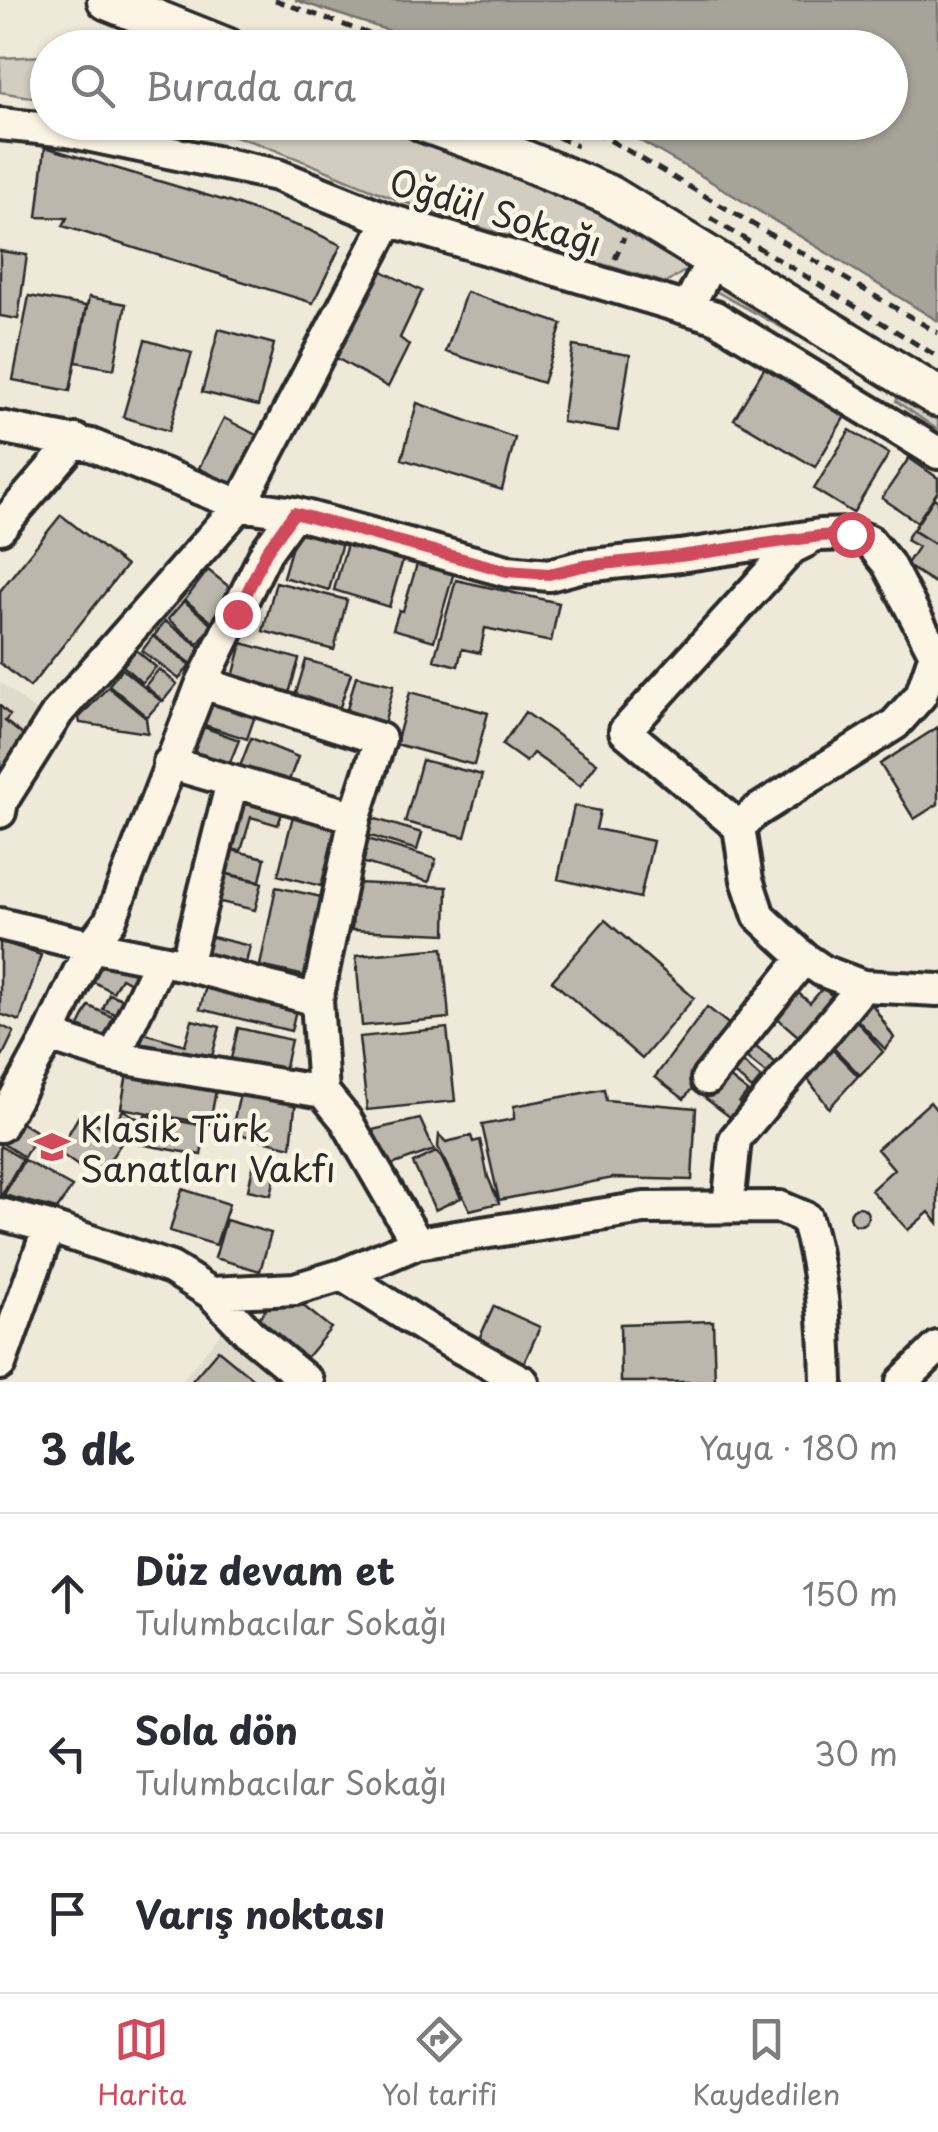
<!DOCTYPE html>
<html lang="tr">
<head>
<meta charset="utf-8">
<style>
  body { margin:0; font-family:"Playpen Sans",sans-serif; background:#f2f2f3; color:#2b2b33 }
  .stop { position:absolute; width:30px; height:30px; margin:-22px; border:8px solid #d1495b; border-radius:50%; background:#fff }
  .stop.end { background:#d1495b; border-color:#fff; box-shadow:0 2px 10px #0008 }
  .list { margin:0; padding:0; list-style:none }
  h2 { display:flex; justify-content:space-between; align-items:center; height:130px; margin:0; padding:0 40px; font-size:42px }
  h2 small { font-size:32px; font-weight:400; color:#7c7c81 }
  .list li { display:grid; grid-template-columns:65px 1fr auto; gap:30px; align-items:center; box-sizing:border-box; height:160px; padding:0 40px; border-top:2px solid #e1e1e2 }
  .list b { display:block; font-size:38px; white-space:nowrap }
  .list p { margin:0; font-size:32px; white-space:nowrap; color:#7c7c81 }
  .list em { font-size:32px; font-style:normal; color:#7c7c81 }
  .icon { flex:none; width:55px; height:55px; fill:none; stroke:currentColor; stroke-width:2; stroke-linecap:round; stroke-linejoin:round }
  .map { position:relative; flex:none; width:938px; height:1382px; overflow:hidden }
  .search { position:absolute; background:#fff; box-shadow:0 2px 8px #0004; left:30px; right:30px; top:30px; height:110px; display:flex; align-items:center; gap:25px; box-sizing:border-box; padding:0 35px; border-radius:55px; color:#7c7c81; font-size:38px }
  .sheet { height:610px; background:#fff }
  nav { display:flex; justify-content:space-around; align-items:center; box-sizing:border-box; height:140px; border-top:2px solid #e1e1e2; background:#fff; font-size:28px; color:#7c7c81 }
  nav a { display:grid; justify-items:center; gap:5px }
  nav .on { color:#d1495b }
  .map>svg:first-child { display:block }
  .built { fill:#e0dacc }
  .green { fill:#d2cdc0; stroke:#7e7c76; stroke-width:2.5 }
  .water { fill:#a6a399; stroke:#75736d; stroke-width:2.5 }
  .building { fill:#bcb7ac; stroke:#2b2b2b; stroke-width:2.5 }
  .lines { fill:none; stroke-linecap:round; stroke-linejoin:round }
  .minor-casing { stroke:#2b2b2b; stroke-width:38 }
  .major-casing { stroke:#2b2b2b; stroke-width:45 }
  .path { stroke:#2b2b2b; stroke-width:5; stroke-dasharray:10 8; stroke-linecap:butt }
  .minor { stroke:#fcf5e5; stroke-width:30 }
  .major { stroke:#fcf5e5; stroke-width:38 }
  .route { stroke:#d1495b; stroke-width:12 }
  .labels { text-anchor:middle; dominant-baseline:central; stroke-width:9; stroke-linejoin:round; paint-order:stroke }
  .street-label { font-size:35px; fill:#2b2b2b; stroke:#fcf5e5 }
  .poi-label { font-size:35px; fill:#2b2b2b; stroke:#fcf5e5; text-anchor:start }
</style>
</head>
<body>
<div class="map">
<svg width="938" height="1382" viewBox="0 0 938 1382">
  <rect width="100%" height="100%" fill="#efe9da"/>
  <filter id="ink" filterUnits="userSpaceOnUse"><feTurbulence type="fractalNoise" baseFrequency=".01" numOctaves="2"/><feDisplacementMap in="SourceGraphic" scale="20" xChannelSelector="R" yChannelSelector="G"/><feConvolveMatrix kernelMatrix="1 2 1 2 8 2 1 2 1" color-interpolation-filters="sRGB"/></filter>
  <g filter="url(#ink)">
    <path class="built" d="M0,682L43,717L0,778Z
      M224,1329L288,1382H181Z"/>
    <path class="green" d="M47,56V100L0,92V58Z
      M180,123H367L504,173L701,258L699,277L683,272L666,283C581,257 494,234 410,204C334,177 260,136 180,123Z
      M710,271L803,332L797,336L710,288Z
      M900,391L938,409V430L896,401Z"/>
    <path class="water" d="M295,0H938V321L705,178L609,123L890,122V48L439,47Z"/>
    <path class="building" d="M209,122H239L236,131Z
      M45,147L229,202L309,230L341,245L313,303L63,226L67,218L37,217Z
      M0,251L27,255L18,319L0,316Z
      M380,270L422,291L400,338L409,345L388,387L333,356Z
      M466,292L562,324L543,383L446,352Z
      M29,296L86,306L70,391L13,380Z
      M89,297L126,304L114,369L76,362Z
      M219,329L274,344L258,406L202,392Z
      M145,340L192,353L169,431L123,417Z
      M573,346L630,355L618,431L562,422Z
      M766,365L847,413L815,467L734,419Z
      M417,403L515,438L502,490L402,459Z
      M224,418L258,436L234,486L199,468Z
      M850,430L889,454L853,513L814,489Z
      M909,458L938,478V491L917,522L882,498Z
      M934,498L938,501V546L913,530Z
      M61,515L126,566L30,687L0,663V591Z
      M299,522L344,535L329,590L283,577Z
      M912,530L938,546V585L906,565L918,547L906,540Z
      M349,537L405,553L389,607L334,590Z
      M420,554L456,565L434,641L393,629L399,610L403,611Z
      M208,570L237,593L213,623L185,600Z
      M456,580L559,603L551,642L485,628L480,653L462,649L458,666L434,660Z
      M276,582L347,600L334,650L263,631Z
      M184,601L213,625L198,644L168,619Z
      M165,621L203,649L192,664L154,636Z
      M153,636L190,665L179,679L142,651Z
      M242,643L299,659L288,697L232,681Z
      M136,650L156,667L142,683L123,666Z
      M306,660L351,673L337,716L293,703Z
      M122,669L161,701L147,717L109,685Z
      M159,669L177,684L163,701L145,686Z
      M356,676L394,685L383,728L345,717Z
      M108,687L146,718L148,733L80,723L79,718Z
      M209,691L258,707L247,739L198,723Z
      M410,692L488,713L474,765L396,744Z
      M0,706L10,715L5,721L28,739L0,773Z
      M525,712L597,763L580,786L533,753L526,762L502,745Z
      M198,725L239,740L229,765L189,750Z
      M938,727V804L914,819L880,764Z
      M251,738L298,757L286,788L239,769Z
      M422,760L482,775L465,837L405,822Z
      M238,797L283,810L278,825L251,817L241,851L224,848Z
      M574,806L600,811L596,829L653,841L640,898L558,879Z
      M294,812L337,823L321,886L278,875Z
      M369,817L422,833L417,850L364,834Z
      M364,838L436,859L429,882L358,861Z
      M224,848L265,858L260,881L219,872Z
      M219,872L262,883L255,910L212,900Z
      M355,883L447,887L446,934L352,930Z
      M276,887L326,898L310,977L260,966Z
      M605,920L694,998L642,1059L552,981Z
      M204,935L250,946L246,963L201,952Z
      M0,941L41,955L20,1021L0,1014Z
      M443,948L449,1018L362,1026L356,956Z
      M105,957L144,978L138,987L121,978L113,992L92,981Z
      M207,982L297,1005L291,1031L200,1009Z
      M823,988L841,1003L806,1043L775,1016L796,991L810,1003Z
      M109,994L131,1002L125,1018L103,1009Z
      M867,996L894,1038L885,1049L849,1011Z
      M89,1006L123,1022L114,1042L79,1026Z
      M707,1007L736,1030L684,1099L655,1077Z
      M850,1013L883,1052L860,1075L826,1040Z
      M192,1020L220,1027L209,1067L140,1048L144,1033L185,1045Z
      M0,1025L14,1032L0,1061Z
      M238,1028L291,1040L283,1075L230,1063Z
      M447,1028L455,1101L367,1110L359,1037Z
      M825,1042L858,1076L829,1108L800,1068Z
      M751,1043L786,1071L777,1082L742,1054Z
      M739,1059L761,1078L752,1089L730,1070Z
      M128,1068L217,1084L210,1124L121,1108Z
      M724,1073L748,1092L739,1103L753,1114L743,1127L705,1098Z
      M242,1086L296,1098L291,1147L231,1132Z
      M604,1089L606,1100L696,1108L692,1180L613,1178L499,1200L482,1125L514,1119V1106Z
      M930,1102L938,1112V1223L929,1212L908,1230L871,1190L894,1169L877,1149Z
      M123,1110L142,1121L132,1139L112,1128Z
      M80,1114L124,1139L97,1179L58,1152Z
      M9,1115L38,1133L24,1157L0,1142V1130Z
      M145,1115L206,1126L201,1155L139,1144Z
      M420,1119L434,1150L389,1166L372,1130Z
      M439,1135L446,1142L471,1136L473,1142L480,1140L488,1177L499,1203L470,1210L438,1147Z
      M0,1146L22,1159L1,1196L0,1195Z
      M436,1152L441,1157L461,1198L435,1210L413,1163Z
      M255,1158L278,1163L271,1195L248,1190Z
      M24,1160L72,1187L57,1209L4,1195Z
      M182,1189L229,1204L216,1245L170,1231Z
      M850 1216a9 9 0 1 1 18 0a9 9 0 1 1-18 0Z
      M226,1220L271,1233L260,1271L215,1258Z
      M271,1303L301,1304L331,1328L306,1358L258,1319Z
      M494,1306L540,1327L520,1372L474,1350Z
      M713,1321L715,1382H621L620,1324Z
      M218,1350L257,1382H191Z"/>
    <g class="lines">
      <defs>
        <path id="minor" d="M0,124L68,131L277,175L389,220L715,317L938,453
          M687,309L713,258
          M0,427L91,445L240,505L294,513L507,571L549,575L583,566L680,556L820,535L851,534L869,541L888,564L935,654
          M0,528L76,440
          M202,683L380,739L355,817
          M169,763L355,817L317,1000L323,1092L346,1120L417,1243
          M0,812L2,801L58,712L240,505L389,220
          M739,827L625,731L792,548L806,541
          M739,827L747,880L759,916L804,958L823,971L863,986L938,990
          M739,827L755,812L895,724L921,695L938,645
          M0,924L91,946L186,965L317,1000
          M186,965L232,782
          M49,1036L114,1057L323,1092
          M114,1057L160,960
          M707,1079L804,958
          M0,1126L49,1036L91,946L110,921L202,683L266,552L294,513
          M728,1207L735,1139L863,986
          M0,1214L49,1227L171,1268L211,1293L250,1334L308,1382
          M342,1275L432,1332L523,1382
          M211,1293L295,1289L342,1275L417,1243L644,1208L780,1207L806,1218C822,1272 826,1326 827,1382
          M0,1364L49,1227
          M902,1382L938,1347"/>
        <path id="major" d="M107,0L227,48
          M423,122L500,150L609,195L938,397"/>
      </defs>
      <use href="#minor" class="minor-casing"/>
      <use href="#major" class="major-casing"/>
      <path class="path" d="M275,0L408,48
        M525,122L577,146
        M579,122L938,333
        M710,218L938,357
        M615,259L624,237"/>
      <use href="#minor" class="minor"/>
      <use href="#major" class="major"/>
    </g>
  </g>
  <g class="lines" filter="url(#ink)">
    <path class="route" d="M237,614L266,552L294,513L507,571L549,574L583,566L680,556L820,536L851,534"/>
  </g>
  <defs>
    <symbol id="school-bare" viewBox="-9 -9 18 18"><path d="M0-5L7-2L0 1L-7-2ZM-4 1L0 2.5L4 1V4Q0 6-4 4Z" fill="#d1495b" stroke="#fcf5e5" stroke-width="2.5" paint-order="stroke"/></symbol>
  </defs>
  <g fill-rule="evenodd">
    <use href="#school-bare" x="27" y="1122" width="50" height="50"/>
  </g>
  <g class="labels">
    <g class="street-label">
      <text transform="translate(496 211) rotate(17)">Oğdül Sokağı</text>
    </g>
    <g class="poi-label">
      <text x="80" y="1127">Klasik Türk<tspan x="80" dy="40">Sanatları Vakfı</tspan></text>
    </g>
  </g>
</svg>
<div class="stop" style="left:851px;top:534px"></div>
<div class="stop end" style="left:237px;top:614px"></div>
<div class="search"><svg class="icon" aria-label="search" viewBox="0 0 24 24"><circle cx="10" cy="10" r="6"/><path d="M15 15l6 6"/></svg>Burada ara</div>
</div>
<section class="sheet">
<h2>3 dk<small>Yaya · 180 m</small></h2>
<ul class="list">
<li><svg class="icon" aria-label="ahead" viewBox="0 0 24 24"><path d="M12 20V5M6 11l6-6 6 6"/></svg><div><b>Düz devam et</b><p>Tulumbacılar Sokağı</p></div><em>150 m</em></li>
<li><svg class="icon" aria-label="left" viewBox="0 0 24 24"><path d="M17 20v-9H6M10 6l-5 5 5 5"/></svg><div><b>Sola dön</b><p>Tulumbacılar Sokağı</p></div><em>30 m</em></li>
<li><svg class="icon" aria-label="arrive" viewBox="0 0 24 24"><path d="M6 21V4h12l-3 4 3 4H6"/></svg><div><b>Varış noktası</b></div></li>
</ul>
</section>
<nav>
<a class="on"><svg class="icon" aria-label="map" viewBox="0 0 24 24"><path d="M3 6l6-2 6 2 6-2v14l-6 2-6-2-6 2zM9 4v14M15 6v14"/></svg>Harita</a>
<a><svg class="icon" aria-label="directions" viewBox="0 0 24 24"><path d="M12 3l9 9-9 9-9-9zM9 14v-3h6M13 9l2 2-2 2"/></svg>Yol tarifi</a>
<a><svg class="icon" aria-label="saved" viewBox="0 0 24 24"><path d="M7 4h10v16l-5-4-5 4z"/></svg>Kaydedilen</a>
</nav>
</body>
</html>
